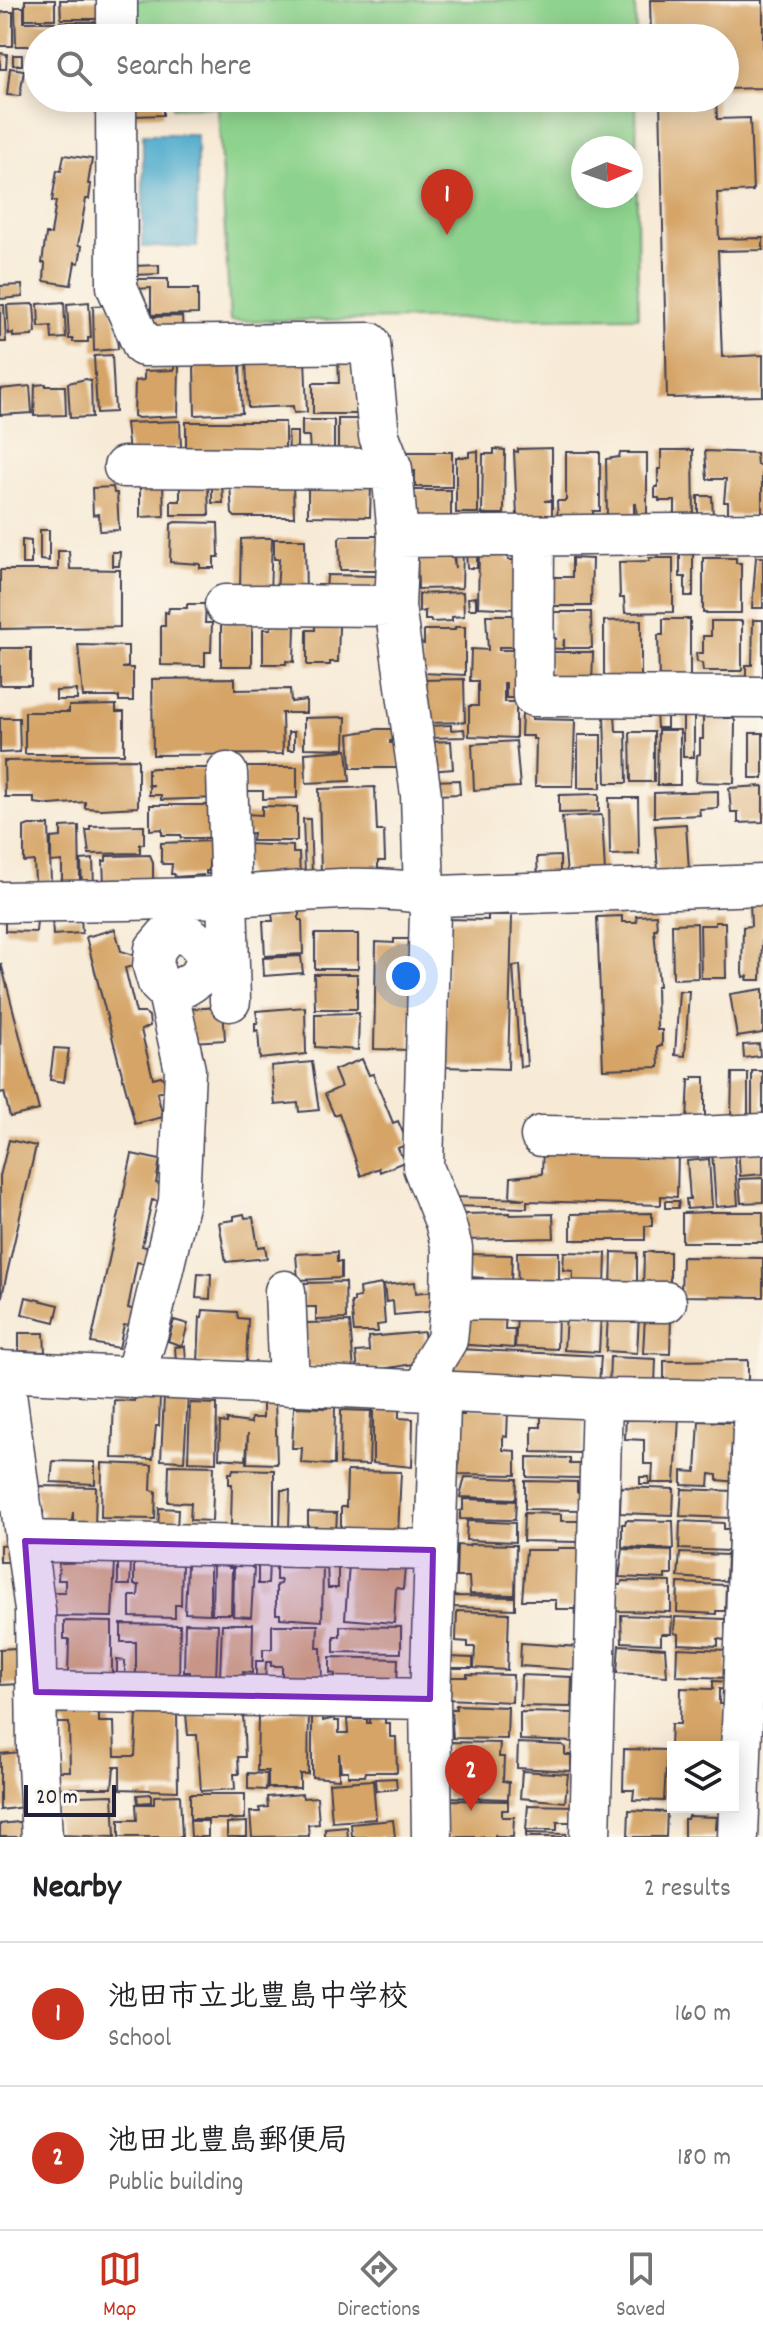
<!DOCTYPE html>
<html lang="en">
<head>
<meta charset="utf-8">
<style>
  body { margin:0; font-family:Dekko,"Klee One",sans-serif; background:#f2f2f2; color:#202124 }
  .controls { position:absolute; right:24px; bottom:24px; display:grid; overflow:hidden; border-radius:0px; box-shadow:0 4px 20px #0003 }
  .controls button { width:72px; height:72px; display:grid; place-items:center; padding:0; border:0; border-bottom:2px solid #e0e0e0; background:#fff; color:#202124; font:40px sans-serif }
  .compass { position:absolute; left:571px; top:136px; width:72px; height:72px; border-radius:50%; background:#fff; box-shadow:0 4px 20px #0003; rotate:88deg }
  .scale { position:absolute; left:24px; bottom:20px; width:92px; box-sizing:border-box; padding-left:8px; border:4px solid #22223b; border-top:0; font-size:22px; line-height:28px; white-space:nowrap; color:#22223b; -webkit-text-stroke:6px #fbf7ec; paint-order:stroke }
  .you { position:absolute; left:406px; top:976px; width:28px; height:28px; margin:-20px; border:6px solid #fff; border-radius:50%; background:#1a73e8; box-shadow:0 0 0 12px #1a73e833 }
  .badge { display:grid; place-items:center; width:52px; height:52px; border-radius:50%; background:#c8321e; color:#fff; font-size:26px; font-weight:700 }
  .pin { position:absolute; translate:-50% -66px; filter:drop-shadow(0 2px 4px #0008) }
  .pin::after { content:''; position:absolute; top:42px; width:28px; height:24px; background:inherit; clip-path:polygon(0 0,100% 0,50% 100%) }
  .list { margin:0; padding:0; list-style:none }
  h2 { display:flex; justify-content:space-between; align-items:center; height:104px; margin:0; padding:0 32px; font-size:34px }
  h2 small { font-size:26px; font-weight:400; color:#757577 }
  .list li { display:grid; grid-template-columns:52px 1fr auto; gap:24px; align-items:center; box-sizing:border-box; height:144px; padding:0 32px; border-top:2px solid #e0e0e0 }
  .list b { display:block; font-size:30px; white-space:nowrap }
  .list p { margin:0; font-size:26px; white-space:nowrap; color:#757577 }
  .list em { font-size:26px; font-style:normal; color:#757577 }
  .icon { flex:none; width:44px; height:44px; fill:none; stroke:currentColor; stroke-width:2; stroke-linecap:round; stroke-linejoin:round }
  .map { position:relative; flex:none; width:763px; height:1837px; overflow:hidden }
  .search { position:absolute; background:#fff; box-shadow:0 4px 20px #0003; left:24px; right:24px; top:24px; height:88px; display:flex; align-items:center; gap:20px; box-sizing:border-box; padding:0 28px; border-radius:44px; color:#757577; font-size:30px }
  .sheet { height:392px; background:#fff }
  nav { display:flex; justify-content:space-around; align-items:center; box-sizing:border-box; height:112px; border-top:2px solid #e0e0e0; background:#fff; font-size:22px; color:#757577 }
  nav a { display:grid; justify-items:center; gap:4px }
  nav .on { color:#c8321e }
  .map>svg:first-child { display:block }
  .green { fill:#8ed38d; stroke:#587a64; stroke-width:2; fill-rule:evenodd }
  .water { fill:#4eaacc; stroke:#386684; stroke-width:2 }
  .building { fill:#d5a466 }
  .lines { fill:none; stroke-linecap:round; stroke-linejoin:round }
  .minor-casing { stroke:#424052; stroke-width:43 }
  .minor { stroke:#fff; stroke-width:40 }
  .marked { fill:#7b2cbf; fill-opacity:0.2; stroke:#7b2cbf; stroke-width:6; stroke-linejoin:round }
</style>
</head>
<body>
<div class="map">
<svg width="763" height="1837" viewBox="0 0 763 1837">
  <rect width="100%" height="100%" fill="#fbf7ec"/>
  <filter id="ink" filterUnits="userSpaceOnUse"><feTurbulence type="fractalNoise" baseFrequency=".0125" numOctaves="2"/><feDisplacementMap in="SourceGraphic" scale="16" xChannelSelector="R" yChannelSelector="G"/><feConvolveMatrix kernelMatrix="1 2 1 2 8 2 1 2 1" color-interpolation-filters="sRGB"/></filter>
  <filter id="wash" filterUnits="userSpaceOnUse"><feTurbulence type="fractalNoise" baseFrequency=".006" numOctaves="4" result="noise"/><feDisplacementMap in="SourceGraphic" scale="32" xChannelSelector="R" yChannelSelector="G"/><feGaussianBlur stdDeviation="1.8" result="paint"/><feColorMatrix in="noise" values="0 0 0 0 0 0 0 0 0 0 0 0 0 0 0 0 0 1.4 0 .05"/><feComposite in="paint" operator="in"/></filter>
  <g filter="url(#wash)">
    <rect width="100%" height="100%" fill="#f7ead6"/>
    <path class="green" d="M134,0H635L636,38L134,36Z
      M172,98H636L638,317L230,321L218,107L172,108ZM631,148V196H583V148Z"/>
    <path class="water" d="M143,134H197V247H143Z"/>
    <g id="blocks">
      <path class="building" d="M25,0H55V19H25Z
        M60,0H99L104,19H61Z
        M650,0H763V88L725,89V38H651Z
        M15,7H24V22H55V38H38V46H16Z
        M3,12H13V46H0V15Z
        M61,22H102V38H61Z
        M0,53L7,54L6,69H0Z
        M28,53H38V64H29Z
        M13,55H22V65H13Z
        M10,68L24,70L20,96L7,95Z
        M133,98H163V115L133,116Z
        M660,98H716L717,119L750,118L753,191L717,193L719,239L763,238V250L718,251L722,357L763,355V396L667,398Z
        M64,155L92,159L88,184H91L89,199H86L78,245L82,246L79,263L75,262L71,285L44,281L45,263H42L46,234H51L56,201H52L57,170L61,171Z
        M159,265V274L133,275V266Z
        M136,279H168V289H198V314L151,315V288L136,289Z
        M22,285L23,297L0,299V286Z
        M64,302L66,338L52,339L51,326L39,327L38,304Z
        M89,302L91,338H88V342H73V339H69L67,304Z
        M34,304L36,333L32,334V336L13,337V333L9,334L7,305Z
        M0,305H4L6,342H0Z
        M111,305L116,323L118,349L94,351L93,306Z
        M182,316L183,337L153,338L152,317Z
        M112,355L115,412L97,413L94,356Z
        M338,355H351L364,414H313V383H339Z
        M305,358L307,412L294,413L293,406L248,408L246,360Z
        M240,363L242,413L195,415L194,365Z
        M174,366H179L178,416L138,418L134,416L135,381L144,380V371L174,370Z
        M86,379L91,381L92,417L70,418L68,383Z
        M46,384V386H65L66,415L34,416L35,385Z
        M30,386L32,413L0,415V389Z
        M338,419H367V455H338Z
        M302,420H334V455H310L309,436H302Z
        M180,421L181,447L129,453L126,423Z
        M186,422H285V452H243V448H228V452L186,453Z
        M288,432H297V453H289Z
        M552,448V500L544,501H552V522L517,516L514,451L518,452V449Z
        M494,449L505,450L504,514H482L483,454H494Z
        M661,450H693L694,519H675V501H659V498H655V487H658V469H661Z
        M478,451V513H456V457H469V452Z
        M705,451L756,453L757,465H762V515H728V502H724L726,479H707Z
        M408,452H452V487H415V471H408Z
        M566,452H600V511H593V518L558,522L557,501H566Z
        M620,453H647V522H637L636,504H634V517H607L606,459L619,457Z
        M222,481L223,503H212V482Z
        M293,481L294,517H235L232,514L230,485Z
        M140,482H163L164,516L140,517Z
        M180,482H208L209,515H171V501H180Z
        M308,484H371L370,517L308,516Z
        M113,487L114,493H117L119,530L100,531L99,514L93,515L92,488Z
        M412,490H451V522L412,518Z
        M698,496H712L713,517H698Z
        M175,522L218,523L219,557H214V568H200V564L170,562L171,524Z
        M40,530H49V561L40,560Z
        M341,536H381L377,548H386V570H340L339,539Z
        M260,538H272L270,594L240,588L241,539Z
        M274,539H305L306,597L277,591L279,559H274Z
        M22,540L31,541V564H22Z
        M454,550H463L462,588L418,589L417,554L453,555L455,568Z
        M693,550V596H685V577H680V551Z
        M58,551H69L70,569L120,570V627L0,629V570H58Z
        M507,551L508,560H518L517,609L478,607L479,552Z
        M112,552H120L119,566H112Z
        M466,552H477V568H467Z
        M756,557H763V608H752Z
        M572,558L592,559L591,606H544L550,577H572Z
        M649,558H673V612L625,613L624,598H620L619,562L649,561Z
        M703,558H736V563H741V613H703Z
        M327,575L377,576L381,593L326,594Z
        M463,592L464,616L452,617V621L431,622V620H425V611L419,612V594Z
        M476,597V609H469L468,598Z
        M187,604H206L205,623H212L211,652H205V666L161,665V626H165V612L168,613L169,608H187Z
        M552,612H591L592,648H564V639L563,649L542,648L543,639H557L552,637Z
        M486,615H517V647H499V650H515V698H506V683H504V702H516V738L469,736V706H478V681H470L471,649L488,650Z
        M663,619H690V681H659L658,635H663Z
        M641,620V687L604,681V621Z
        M753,620H763V681L746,686V665H752Z
        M711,621H742V671H703L702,663L697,662L696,653H703V636H711Z
        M221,622H252V666H221Z
        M277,622L295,626L294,662L286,661V664H263V629H271V626L277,625Z
        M321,623L339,626L338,662H330V665H307V630H315V626H321Z
        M455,627H465V675L422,673L421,643L424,644V630H455Z
        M78,645L128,646V667L122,668H133V701H119V697H83Z
        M0,648H31V685H0Z
        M549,652H593L592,686H548Z
        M235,678V690L290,689L291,702L306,700V713H282L283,754L153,755L152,679Z
        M464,679L465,722L426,723L423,680Z
        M77,690V700H56V691Z
        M116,705V712H124V754H25V712H69V706Z
        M656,712H667V728H657Z
        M615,713L616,731H626L627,783H606L604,714Z
        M683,713H694V757H683Z
        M703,713H725L724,718H733L735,721L734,783L696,782L697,755L700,754V739H703Z
        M522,714H532V719L575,720L573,786H535L536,739H533V736H521Z
        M346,717L345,749L304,748V718Z
        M0,718H19L20,752L0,753Z
        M451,725V730L464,729L465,737L428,738V726Z
        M378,729H399V740L390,741V743H399L400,768H351L349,734Z
        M658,730H680V785H657Z
        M288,732H294V750H288Z
        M630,732H654V782H631Z
        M750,733H763V778H750Z
        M578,735H601V788H578Z
        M451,741L453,769L430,771L428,742Z
        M516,741L520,787L474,790L472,744Z
        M347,750L350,781L306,783L305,753Z
        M138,759V807L101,809L85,808V802L51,805L34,803V797H5L4,761Z
        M245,767H297V798L263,799V791H245Z
        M154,768H208V789L216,798L161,800V795H149V786L154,785H148V769Z
        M459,780L460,794L434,795L433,781Z
        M763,786V822L738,823V812H731L729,788Z
        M375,787L377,831H384L385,861H378V874H321L319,789Z
        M718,791V808L699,809L700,815L654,817V793Z
        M599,794V812L559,813V795Z
        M609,798H638L639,854L610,855Z
        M150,805H213L218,838H181V835H162V829L150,830Z
        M262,806L297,807V841H252L253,833L246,834V814L262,815Z
        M602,815L605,873L567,875L562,817Z
        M303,819H310L312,874H305Z
        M686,824L689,870L658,872L655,826Z
        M29,825H49L51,882H35L34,861L24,862V827Z
        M144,825V844H140V853L89,854L86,830H90V826Z
        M79,826L80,882H62V861L51,862V838L61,837V827Z
        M214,841L211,862H209V871H206V874L218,873V881H203V875L175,877L174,874H171L172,864H163L161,861V843Z
        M242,844L293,846V853H299L300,879L248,878Z
        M150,855L153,862V882L104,883L103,861H106V856Z
        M560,856V881H538L537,857Z
        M93,859L94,885L82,886L81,860Z
        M750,902H763L761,980H747L748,976L743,977L742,972L743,927L751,926Z
        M299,905V920H302L303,954L265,956L263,921H273L271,906Z
        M488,915H512L508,1069L444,1067L448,919L488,920Z
        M656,915L657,929H654L659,986H656L657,1030H662V1046H658L659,1067L603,1069L597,917L622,916V922H637L636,916Z
        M81,917L82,933L53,935L52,919Z
        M5,919L37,920L36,932L5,931Z
        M715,922H725L726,978H701L700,925H715Z
        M697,923L698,978L673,979L672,924Z
        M115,929L121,951L134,955V966L125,968L136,1013H145L149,1016L150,1026L141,1030L153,1078L161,1076L165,1081L164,1091L157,1093L163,1117L135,1124L86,937Z
        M315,934H358V969H315Z
        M394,939H413L410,1050L374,1049L376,942L394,943Z
        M301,956L303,973L264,976L263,958Z
        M1,963L39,1110L10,1117L4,1092L0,1093Z
        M520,965L527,1066L520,1067L513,966Z
        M314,974H357V1009H315Z
        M763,989V1033L737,1037L730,994Z
        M679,991H689L685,1056L675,1055Z
        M223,1007L225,1040L191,1042L186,1009Z
        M305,1007L306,1054L260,1059L258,1030L255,1031V1023H258L256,1011Z
        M359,1013L358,1050L315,1047V1014Z
        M759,1044L760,1056L744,1058L743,1045Z
        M54,1048L69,1049L64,1082L50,1080Z
        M362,1059L369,1075L373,1074L393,1123L398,1121L408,1144L398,1148L404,1162L380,1172L379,1168L361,1176L339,1113L334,1115L325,1094L341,1087L334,1070Z
        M312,1062L319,1110L299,1112L298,1103L275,1105L271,1066Z
        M752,1071H763V1118H752Z
        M732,1073H748V1121H731Z
        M693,1077H705V1118L687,1121L689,1080H693Z
        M9,1140L36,1146L1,1300L0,1176Z
        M738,1147L763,1150V1174L740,1176Z
        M543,1148L678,1152L677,1197L661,1196V1205L527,1201V1208L450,1206V1197L525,1199L510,1197L511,1177L542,1174Z
        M734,1150L738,1205L716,1207L712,1151Z
        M132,1154L160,1160L156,1183L163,1185L160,1202L152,1200L142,1246L150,1248L146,1264L137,1262L128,1308L135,1310L131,1326L124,1325L119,1348L91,1343Z
        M709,1159L712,1207L687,1209L686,1199H690L687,1161Z
        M763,1178V1202L741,1203L739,1179Z
        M665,1201H679L678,1208H665Z
        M711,1212H763V1242H682V1213Z
        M510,1213V1215L553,1214L554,1238L462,1240V1214Z
        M652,1213V1226H645V1240H571V1214Z
        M244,1214L245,1218L253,1217L258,1247L265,1246L267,1258L226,1262L219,1222L234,1220V1216Z
        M337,1252V1262H341V1278L298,1280L296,1254Z
        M517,1252H559V1282L518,1288Z
        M564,1252L606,1253L605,1289L572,1287L573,1271L563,1270Z
        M612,1252L637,1253V1287L611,1291Z
        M644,1252H670V1291L643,1289Z
        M464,1254L512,1255L511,1282L483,1281V1278L470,1277Z
        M682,1257L763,1258V1297L681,1296Z
        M198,1273L211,1274L210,1299L196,1298Z
        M345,1282L346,1319L316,1320V1307H304V1283Z
        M415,1282L416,1293L434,1291L437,1311L394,1315L393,1301L386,1302L384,1285Z
        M382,1284L385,1324L377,1325L378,1332H354L351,1302H354V1298L360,1297L359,1288Z
        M26,1297L59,1305L55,1322L22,1314Z
        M466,1308L506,1310L505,1329H515L514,1348L455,1344Z
        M203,1310L237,1312L238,1318L248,1319L246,1364L198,1362L200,1317H202Z
        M558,1313L557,1349L515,1347L517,1316Z
        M566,1314L601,1315L599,1352L564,1350Z
        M608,1316H639L637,1353L606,1351Z
        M645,1316L671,1317L670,1354L643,1353Z
        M174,1320L188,1324L182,1346L168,1341Z
        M350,1322L354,1372L331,1366L306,1367L307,1323Z
        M424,1332L425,1344L419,1363L358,1373L356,1352L369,1351L368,1337Z
        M19,1333H44L45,1352L19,1351Z
        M185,1346L186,1362L176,1363L175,1347Z
        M458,1349L601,1356L599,1384L450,1375Z
        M610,1357L656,1359L655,1384L609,1386Z
        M748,1360V1386L664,1388V1361Z
        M160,1394L159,1426H156L153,1459L112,1458L114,1400L134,1401L135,1398Z
        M164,1396H188L184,1461L161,1460Z
        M263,1398L275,1399L277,1464L247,1463L248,1433L246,1460L219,1458L220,1422L227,1423V1420L251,1423V1418H263Z
        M190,1403L217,1404L216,1462L188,1461Z
        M327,1406H335L334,1465L301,1463L302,1448H292L294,1407L327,1408Z
        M373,1407L399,1408V1418L413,1419L412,1467L373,1463Z
        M464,1408L508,1410L507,1437L503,1436V1450L516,1451V1475L458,1474L459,1455L455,1454L458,1415H464Z
        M341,1410L371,1411L369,1465L340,1464Z
        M541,1411L576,1412L584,1422L583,1453L532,1452V1427H541Z
        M626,1416L679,1418L675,1483H652L653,1464H644V1440L625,1439Z
        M699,1421L742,1423L741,1445H732L731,1455L739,1456L738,1482L717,1480V1475L710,1474L709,1486L682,1485V1471L696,1472Z
        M527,1457L570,1458V1464H581V1478L527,1477Z
        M53,1461L95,1462V1484L51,1482Z
        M102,1463L152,1465L151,1490L156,1491L155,1519L101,1518Z
        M169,1465L214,1466L212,1521L190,1520L191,1503L168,1502Z
        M233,1469L274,1470V1532H258V1526L231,1525L232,1484H229V1473H232Z
        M347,1471L401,1472L398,1534L341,1532V1507H346Z
        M465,1477L517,1479L516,1499L460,1497Z
        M640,1477H649V1484H640Z
        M525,1481L577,1482V1492H581L580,1510L525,1509Z
        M36,1486L96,1487L95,1529L73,1523V1512L71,1528L43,1524V1511L38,1510Z
        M621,1487L674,1489L673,1515L620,1513Z
        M682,1489L733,1491L732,1518L680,1516Z
        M281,1490H290L289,1531L280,1530Z
        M463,1499L516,1501L515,1520L460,1519V1511L463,1510Z
        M159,1508L178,1509L177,1531H158Z
        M308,1512L337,1513L336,1532H308Z
        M524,1513L561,1514V1521H580L579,1542L523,1541Z
        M626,1520L673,1521L674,1549L622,1547V1524H625Z
        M467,1521L515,1523V1542L466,1540Z
        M680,1521L724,1523V1529H729L728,1551L679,1549Z
        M9,1544L10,1562H0V1545Z
        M470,1544L516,1545L515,1595L470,1594L469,1577H456L457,1545L469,1546Z
        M558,1548H578V1609H556V1600H522L526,1550H558Z
        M623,1549L672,1551V1575H665V1579L619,1577Z
        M680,1553L727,1555L726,1581L678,1577Z
        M115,1561L112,1617L48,1616V1592H65V1580H58L59,1563Z
        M118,1561L131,1562L130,1585H118Z
        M134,1562L182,1563L181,1605H175V1618L130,1617V1596H138L139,1585H134Z
        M258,1562H269L268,1584H258Z
        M327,1563H338V1588H328Z
        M213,1564L229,1565V1568H232L231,1614H212Z
        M276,1564H323L322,1621L280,1618V1614H276V1585L280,1584L281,1580H276Z
        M349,1564L405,1568L403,1589L396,1588L394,1623L345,1619Z
        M187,1565H210V1614L185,1613Z
        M234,1566H250L254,1569L251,1617L233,1616Z
        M622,1581L671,1582V1612L616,1611V1585H621Z
        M678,1583L726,1585L725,1611H716V1614L677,1612Z
        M454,1596L515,1597V1609L454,1607Z
        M457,1611L509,1613L507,1670L474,1668L475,1647H468V1642L456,1641Z
        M621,1615L672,1617L671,1634H661V1644L622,1642Z
        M675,1617L725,1619V1640L718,1639V1646L678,1644V1634L674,1633Z
        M64,1621L112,1622V1676L68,1675L69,1639H64Z
        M185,1623L218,1624L216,1680L190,1679V1672H184Z
        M121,1624L180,1625L179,1680L136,1679V1642H121Z
        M222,1624H253L252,1673L243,1672V1678L220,1677Z
        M272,1625H318L317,1648H321L322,1682L282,1681V1666H271V1662H266L265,1683H256V1661H263V1649H272Z
        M340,1626L401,1627V1653L334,1652V1636H340Z
        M521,1643L579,1647L578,1670L520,1666Z
        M619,1645L665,1648L667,1676L617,1673Z
        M15,1648L20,1684L0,1685V1649Z
        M677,1648L728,1650L727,1678L676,1676Z
        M330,1657L398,1659L397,1685L335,1684V1674L330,1673Z
        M449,1657L473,1658V1668H449Z
        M117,1660L125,1661V1680H117Z
        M467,1674L513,1675L512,1702L447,1699L448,1677H467Z
        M521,1675L572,1677L571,1707L520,1706Z
        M713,1681L732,1682V1690L719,1689V1704H726L728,1747L670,1746L671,1724H680L681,1688L713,1689Z
        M456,1705L508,1707L507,1739L453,1738L451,1709H456Z
        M177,1709L178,1791L120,1789V1767H114L112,1788H54V1771H70L69,1723H52L51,1710H99V1722H114L115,1756H135L137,1713Z
        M309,1709L308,1774H300V1788H268V1771H257L258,1715Z
        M312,1710H323V1721L335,1718V1721H339V1733H348L347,1719H367V1723H370V1718H385V1723H390V1737H396L397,1772H366L365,1776H348V1771H341L339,1753V1779L312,1777Z
        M520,1712L576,1713L578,1742L520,1740Z
        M186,1714H243L245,1757H238L239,1774H234L235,1789L201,1791L197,1735H188Z
        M447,1742L500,1743L499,1757H504L503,1781L509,1782L508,1799L446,1797Z
        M518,1743L562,1745L565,1747V1755H571V1771L517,1768Z
        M624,1749L667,1750L664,1801L633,1800L634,1790H623Z
        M20,1752L24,1807L0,1810V1754Z
        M522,1771L568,1774L565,1802L520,1798Z
        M248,1773L267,1774L266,1790L248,1789Z
        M396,1778L397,1789L376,1791L375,1779Z
        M373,1780L376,1819L332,1822L329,1783Z
        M79,1792V1796L113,1795L115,1837L59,1835L52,1794Z
        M151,1794V1802L138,1803L137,1795Z
        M190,1794H245V1819H190Z
        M302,1794L303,1798L317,1797L319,1824L308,1825L309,1836L252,1837L250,1812H260L259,1808L268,1807L267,1797Z
        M180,1795L182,1837H119V1820H137L136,1804H154V1796Z
        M445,1800L508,1801V1810H502V1817H514L513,1837H496L495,1834V1837H445Z
        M528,1805L576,1806L577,1822H557V1830H526Z
        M629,1810L667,1812L666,1837H628Z
        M688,1816L717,1817L716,1829L724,1830V1837H684V1819H687Z
        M393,1820L395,1837H352L351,1824Z
        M28,1821L31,1837H0V1824Z
        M190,1821H208V1837H191Z
        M247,1822V1837H227V1823Z
        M347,1827L348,1837H325V1829Z
        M526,1833L566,1834V1837H526Z"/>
    </g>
  </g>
  <g filter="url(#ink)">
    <use href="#blocks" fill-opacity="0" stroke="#424052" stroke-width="2"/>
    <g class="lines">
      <defs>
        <path id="minor" d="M117,38V0
          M116,98L117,287L143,346L370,343L379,436L392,469L398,537L395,606L421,795L424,893L430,911L423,1167L445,1222L452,1248L451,1299L447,1340L434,1361L430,1378L440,1407L430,1699L432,1837
          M124,467L392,469
          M534,536L533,696L763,697
          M398,537L763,533
          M225,605L395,606
          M227,773L231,896
          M227,896L230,1001
          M0,902C77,900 155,901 232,896C301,892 370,882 438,896L763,885
          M541,1136L675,1138L763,1134
          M285,1291L289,1385
          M451,1299L666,1302
          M0,1371L602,1399L763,1401
          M3,1371L35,1610L37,1747L42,1837
          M134,1378L148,1332L179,1201L185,1070L168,993L158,983L153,966L155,949L166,936L183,932C224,956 204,982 168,993
          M25,1541L433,1550
          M36,1692L430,1699
          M590,1837L602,1399
          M738,1837L754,1401"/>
      </defs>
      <use href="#minor" class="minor-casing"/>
      <use href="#minor" class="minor"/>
    </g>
  </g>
  <path class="marked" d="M25,1541L433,1550L430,1699L36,1692Z"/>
</svg>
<div class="controls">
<button><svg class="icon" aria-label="layers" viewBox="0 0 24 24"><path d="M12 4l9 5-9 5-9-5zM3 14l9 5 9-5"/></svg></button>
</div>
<svg class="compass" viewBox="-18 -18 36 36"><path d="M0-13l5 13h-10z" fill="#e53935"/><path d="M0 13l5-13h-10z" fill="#757577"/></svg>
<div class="scale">20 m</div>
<div class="you"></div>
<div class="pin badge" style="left:447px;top:235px">1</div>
<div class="pin badge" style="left:471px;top:1811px">2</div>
<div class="search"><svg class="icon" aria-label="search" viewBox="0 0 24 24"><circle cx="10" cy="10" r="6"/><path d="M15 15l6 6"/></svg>Search here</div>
</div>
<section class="sheet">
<h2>Nearby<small>2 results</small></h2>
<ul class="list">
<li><span class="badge">1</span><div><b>池田市立北豊島中学校</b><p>School</p></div><em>160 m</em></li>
<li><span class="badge">2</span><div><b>池田北豊島郵便局</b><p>Public building</p></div><em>180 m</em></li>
</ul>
</section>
<nav>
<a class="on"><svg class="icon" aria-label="map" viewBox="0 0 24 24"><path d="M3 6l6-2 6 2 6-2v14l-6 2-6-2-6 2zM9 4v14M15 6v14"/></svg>Map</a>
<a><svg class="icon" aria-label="directions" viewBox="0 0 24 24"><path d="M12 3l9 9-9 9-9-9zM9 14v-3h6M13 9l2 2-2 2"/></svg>Directions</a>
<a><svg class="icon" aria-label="saved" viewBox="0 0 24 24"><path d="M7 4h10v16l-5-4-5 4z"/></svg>Saved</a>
</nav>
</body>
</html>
